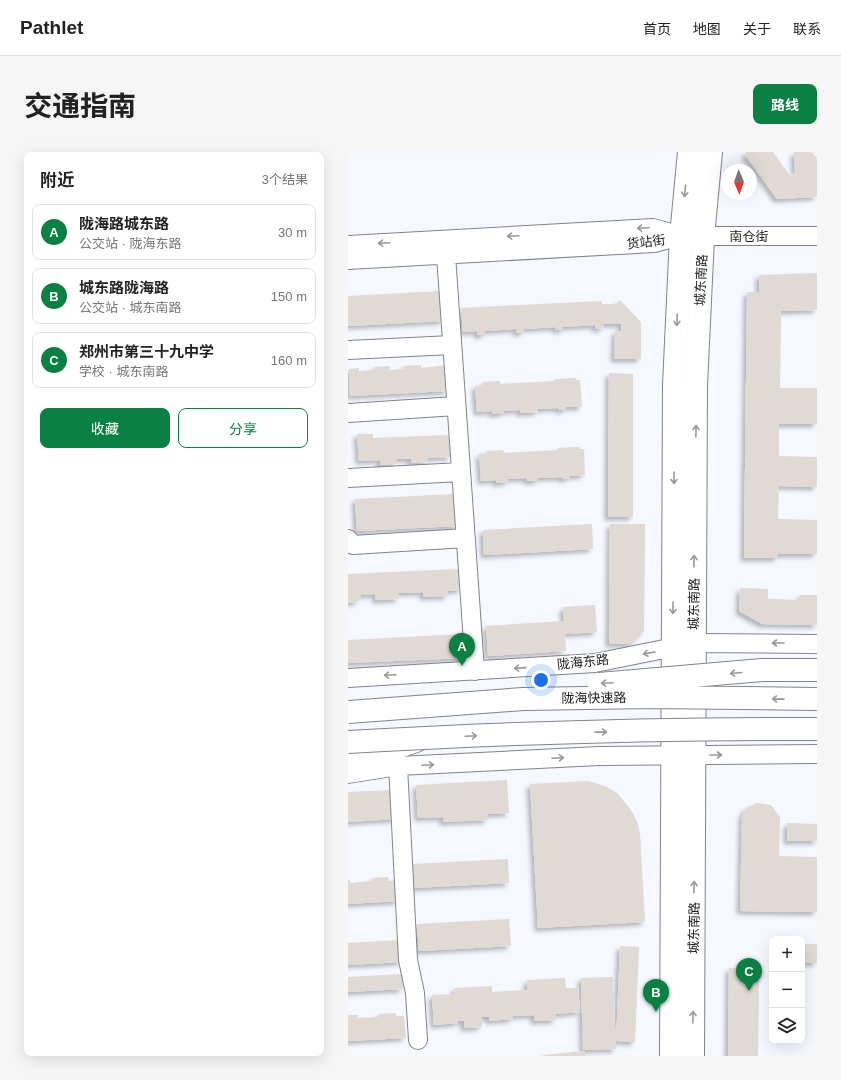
<!DOCTYPE html>
<html lang="zh">
<head>
<meta charset="utf-8">
<style>
  body { margin:0; font-family:Helvetica,"Noto Sans SC",sans-serif; background:#f6f6f6; color:#222 }
  .controls { position:absolute; right:12px; bottom:12px; display:grid; overflow:hidden; border-radius:8px; box-shadow:0 4px 16px #0002 }
  .controls button { width:36px; height:36px; display:grid; place-items:center; padding:0; border:0; border-bottom:1px solid #e0e0e0; background:#fff; color:#222; font:20px sans-serif }
  .compass { position:absolute; left:373px; top:12px; width:36px; height:36px; border-radius:50%; background:#fff; box-shadow:0 4px 16px #0002; rotate:178deg }
  .you { position:absolute; left:193px; top:528px; width:14px; height:14px; margin:-10px; border:3px solid #fff; border-radius:50%; background:#1a73e8; box-shadow:0 0 0 6px #1a73e833 }
  .badge { display:grid; place-items:center; width:26px; height:26px; border-radius:50%; background:#0b8043; color:#fff; font-size:13px; font-weight:700 }
  .pin { position:absolute; translate:-50% -33px; filter:drop-shadow(0 1px 2px #0008) }
  .pin::after { content:''; position:absolute; top:21px; width:14px; height:12px; background:inherit; clip-path:polygon(0 0,100% 0,50% 100%) }
  .list { margin:0; padding:0; list-style:none }
  h2 { display:flex; justify-content:space-between; align-items:center; height:52px; margin:0; padding:0 16px; font-size:17px }
  h2 small { font-size:13px; font-weight:400; color:#767676 }
  .list li { display:grid; grid-template-columns:26px 1fr auto; gap:12px; align-items:center; box-sizing:border-box; height:56px; margin:0 8px 8px; padding:0 8px; border:1px solid #e0e0e0; border-radius:8px }
  .list b { display:block; font-size:15px; white-space:nowrap }
  .list p { margin:0; font-size:13px; white-space:nowrap; color:#767676 }
  .list em { font-size:13px; font-style:normal; color:#767676 }
  .actions { display:flex; gap:8px; padding:12px 16px }
  .actions a { flex:1; padding:9px 0; border:1px solid #0b8043; border-radius:8px; text-align:center; font-size:14px; color:#0b8043 }
  .actions .main { background:#0b8043; color:#fff }
  .icon { flex:none; width:22px; height:22px; fill:none; stroke:currentColor; stroke-width:2; stroke-linecap:round; stroke-linejoin:round }
  .map { position:relative; flex:none; width:469px; height:904px; overflow:hidden; border-radius:8px }
  header { display:flex; align-items:center; gap:24px; box-sizing:border-box; height:56px; padding:0 20px; background:#fff; border-bottom:1px solid #e0e0e0 }
  header strong { font-size:19px }
  nav { display:flex; gap:22px; margin-inline-start:auto; font-size:14px }
  .intro { display:flex; align-items:center; justify-content:space-between; box-sizing:border-box; height:96px; padding:0 24px }
  h1 { margin:0; font-size:28px }
  .button { padding:10px 18px; border-radius:8px; background:#0b8043; color:#fff; font-size:14px; font-weight:700 }
  main { display:flex; gap:24px; padding:0 24px }
  aside { flex:1; background:#fff; border-radius:8px; box-shadow:0 4px 16px #0002 }
  .map>svg:first-child { display:block }
  .building { fill:#e1d9d4; filter:url(#shadow) }
  .lines { fill:none; stroke-linecap:round; stroke-linejoin:round }
  .minor-casing { stroke:#81848b; stroke-width:20 }
  .major-casing { stroke:#81848b; stroke-width:24 }
  .highway-casing { stroke:#81848b; stroke-width:24 }
  .minor { stroke:#fff; stroke-width:18 }
  .major { stroke:#fff; stroke-width:22 }
  .highway { stroke:#fff; stroke-width:22 }
  .highway-bridge-casing { stroke:#81848b; stroke-width:24; stroke-linecap:butt }
  .highway-bridge { stroke:#fff; stroke-width:22 }
  .oneway { stroke:#98999a }
  .labels { text-anchor:middle; dominant-baseline:central; stroke-width:3; stroke-linejoin:round; paint-order:stroke }
  .street-label { font-size:13px; fill:#1b1c1f; stroke:#fff }
</style>
</head>
<body>
<header>
<strong>Pathlet</strong>
<nav><a>首页</a><a>地图</a><a>关于</a><a>联系</a></nav>
</header>
<div class="intro"><h1>交通指南</h1><a class="button">路线</a></div>
<main>
<aside>
<h2>附近<small>3个结果</small></h2>
<ul class="list">
<li><span class="badge">A</span><div><b>陇海路城东路</b><p>公交站 · 陇海东路</p></div><em>30 m</em></li>
<li><span class="badge">B</span><div><b>城东路陇海路</b><p>公交站 · 城东南路</p></div><em>150 m</em></li>
<li><span class="badge">C</span><div><b>郑州市第三十九中学</b><p>学校 · 城东南路</p></div><em>160 m</em></li>
</ul>
<div class="actions"><a class="main">收藏</a><a>分享</a></div>
</aside>
<div class="map">
<svg width="469" height="904" viewBox="0 0 469 904">
  <defs>
    <filter id="shadow"><feDropShadow dx="-3.5" dy="3.5" stdDeviation="2" flood-color="#0004"/></filter>
  </defs>
  <rect width="100%" height="100%" fill="#f5f8ff"/>
  <path class="building" d="M398,0H425L441,22L447,21L446,0H466V4H469V45L429,47L397,3Z
    M469,121V158L433,159L432,236H469V272H431V304L469,305V335L431,334L430,367L469,368V402H430V406H396L399,140H411V123Z
    M94,139L96,169L0,174V144Z
    M272,148L293,170V207H266L267,179H273V172H256V176L247,177V173L215,175V178H208L207,175L176,177V180L168,181V177L137,179V183H129V179L115,180L113,156L254,149V152H268Z
    M73,213V216L99,213L100,239L2,244L1,217L11,216V219L26,218V215L42,214V218L56,217L55,214Z
    M261,221L285,222V365H260Z
    M228,226V228H232L234,255H218V258H210V256L190,257V260L172,261V258L156,259V261L144,262V259L129,260L127,234L135,233V230L152,229V232L207,229V227Z
    M9,282H25V286L102,283L103,305L80,306V310L63,311V307H49V312L32,313V308L11,309Z
    M232,295V297H236L237,323L222,324V326L214,327V325L189,326L190,329H179L178,326L160,327V330L148,331V328L133,329L131,302H139L138,299L155,298L156,301L210,298V296Z
    M109,342L110,374L9,379L7,347Z
    M244,372L245,397L136,403L135,378Z
    M262,372H297L296,479L283,492H261Z
    M112,417L113,438L100,439V444L75,445V440L50,441L51,447L28,448L27,442L12,443L13,447H9L10,450L0,451V422Z
    M392,436L420,437V447L451,448V443H469V473L414,472L391,459Z
    M247,453L249,480L217,482L218,499L140,504L138,474L216,469L215,455Z
    M115,482L116,506L0,511V488Z
    M159,628L161,661L140,662V668L95,670V665L70,666L68,633Z
    M241,629L259,635L269,641L283,658L289,669L292,681L297,770L190,776L182,632Z
    M47,638L48,667L0,670V640Z
    M409,651L423,653L432,665L431,704L469,705V760L392,759L394,664L397,657Z
    M439,671L469,672V689H439Z
    M160,707L161,731L65,736L64,712Z
    M40,725L41,729L50,728L51,749L0,752V728H2V731L25,729V726Z
    M161,767L163,794L71,799L69,772Z
    M53,788L54,810L0,813V791Z
    M454,792H469V811L454,810Z
    M272,794L291,795L287,890L268,889Z
    M381,816L411,817L410,904H380Z
    M54,822L55,837L0,840V825Z
    M265,825L268,897L235,898L233,826Z
    M217,826L218,836H230L232,860L208,862V868L186,869V863L165,864V867L141,869V865H134V875L116,876V869H110V871L86,873L84,843L107,842L106,836L144,834V840L179,838V828Z
    M48,861V864H56L58,886L0,889V863H10V866L31,865V862Z
    M237,899V904H195V903Z"/>
  <g class="lines">
    <defs>
      <path id="minor" d="M0,93L305,76L333,84H469
        M98,103L127,519
        M0,108L306,91L332,84
        M0,198L104,193
        M0,261L108,254
        M0,326L113,320
        M0,387L5,393L118,386
        M0,526L247,511L346,491L469,492
        M50,614L60,808L67,841L70,888
        M0,622L50,614L251,604L469,602"/>
      <path id="major" d="M323,904L326,233L333,84L341,0
        M345,904L348,234L355,85L363,0"/>
      <path id="highway" d="M0,607L25,604L68,589"/>
    </defs>
    <use href="#minor" class="minor-casing"/>
    <use href="#major" class="major-casing"/>
    <use href="#highway" class="highway-casing"/>
    <use href="#minor" class="minor"/>
    <use href="#major" class="major"/>
    <use href="#highway" class="highway"/>
    <defs>
      <path id="highway-bridge" d="M251,532L414,518H469
        M0,560L175,547L301,545L469,547
        M0,590C156,581 313,576 469,577"/>
    </defs>
    <use href="#highway-bridge" class="highway-bridge-casing"/>
    <use href="#highway-bridge" class="highway-bridge"/>
  </g>
  <defs><path id="oneway-shaft" d="M-6 0H5M1.5-3L5.5 0L1.5 3" fill="none" stroke-width="1.6" stroke-linecap="round" stroke-linejoin="round"/></defs>
  <g class="oneway">
    <use href="#oneway-shaft" transform="translate(337 39) rotate(96)"/>
    <use href="#oneway-shaft" transform="translate(295 76) rotate(177)"/>
    <use href="#oneway-shaft" transform="translate(165 84) rotate(177)"/>
    <use href="#oneway-shaft" transform="translate(36 91) rotate(177)"/>
    <use href="#oneway-shaft" transform="translate(329 168) rotate(92)"/>
    <use href="#oneway-shaft" transform="translate(348 279) rotate(-89)"/>
    <use href="#oneway-shaft" transform="translate(326 326) rotate(90)"/>
    <use href="#oneway-shaft" transform="translate(346 409) rotate(-89)"/>
    <use href="#oneway-shaft" transform="translate(325 456) rotate(90)"/>
    <use href="#oneway-shaft" transform="translate(430 491) rotate(-180)"/>
    <use href="#oneway-shaft" transform="translate(301 501) rotate(170)"/>
    <use href="#oneway-shaft" transform="translate(172 516) rotate(176)"/>
    <use href="#oneway-shaft" transform="translate(388 521) rotate(175)"/>
    <use href="#oneway-shaft" transform="translate(42 523) rotate(177)"/>
    <use href="#oneway-shaft" transform="translate(259 531) rotate(177)"/>
    <use href="#oneway-shaft" transform="translate(430 547) rotate(-179)"/>
    <use href="#oneway-shaft" transform="translate(253 580) rotate(-1)"/>
    <use href="#oneway-shaft" transform="translate(123 584) rotate(-3)"/>
    <use href="#oneway-shaft" transform="translate(368 603)"/>
    <use href="#oneway-shaft" transform="translate(210 606) rotate(-3)"/>
    <use href="#oneway-shaft" transform="translate(80 613) rotate(-3)"/>
    <use href="#oneway-shaft" transform="translate(346 735) rotate(-89)"/>
    <use href="#oneway-shaft" transform="translate(345 865) rotate(-89)"/>
  </g>
  <g class="labels">
    <g class="street-label">
      <text x="401" y="84">南仓街</text>
      <text transform="translate(298 90) rotate(-7)">货站街</text>
      <text transform="translate(353 128) rotate(-87)">城东南路</text>
      <text transform="translate(346 452) rotate(-89)">城东南路</text>
      <text transform="translate(235 510) rotate(-6)">陇海东路</text>
      <text transform="translate(246 546) rotate(-1)">陇海快速路</text>
      <text transform="translate(346 776) rotate(-89)">城东南路</text>
    </g>
  </g>
</svg>
<div class="controls">
<button>+</button>
<button>−</button>
<button><svg class="icon" aria-label="layers" viewBox="0 0 24 24"><path d="M12 4l9 5-9 5-9-5zM3 14l9 5 9-5"/></svg></button>
</div>
<svg class="compass" viewBox="-18 -18 36 36"><path d="M0-13l5 13h-10z" fill="#e53935"/><path d="M0 13l5-13h-10z" fill="#767676"/></svg>
<div class="you"></div>
<div class="pin badge" style="left:114px;top:514px">A</div>
<div class="pin badge" style="left:308px;top:860px">B</div>
<div class="pin badge" style="left:401px;top:839px">C</div>
</div>
</main>
</body>
</html>
